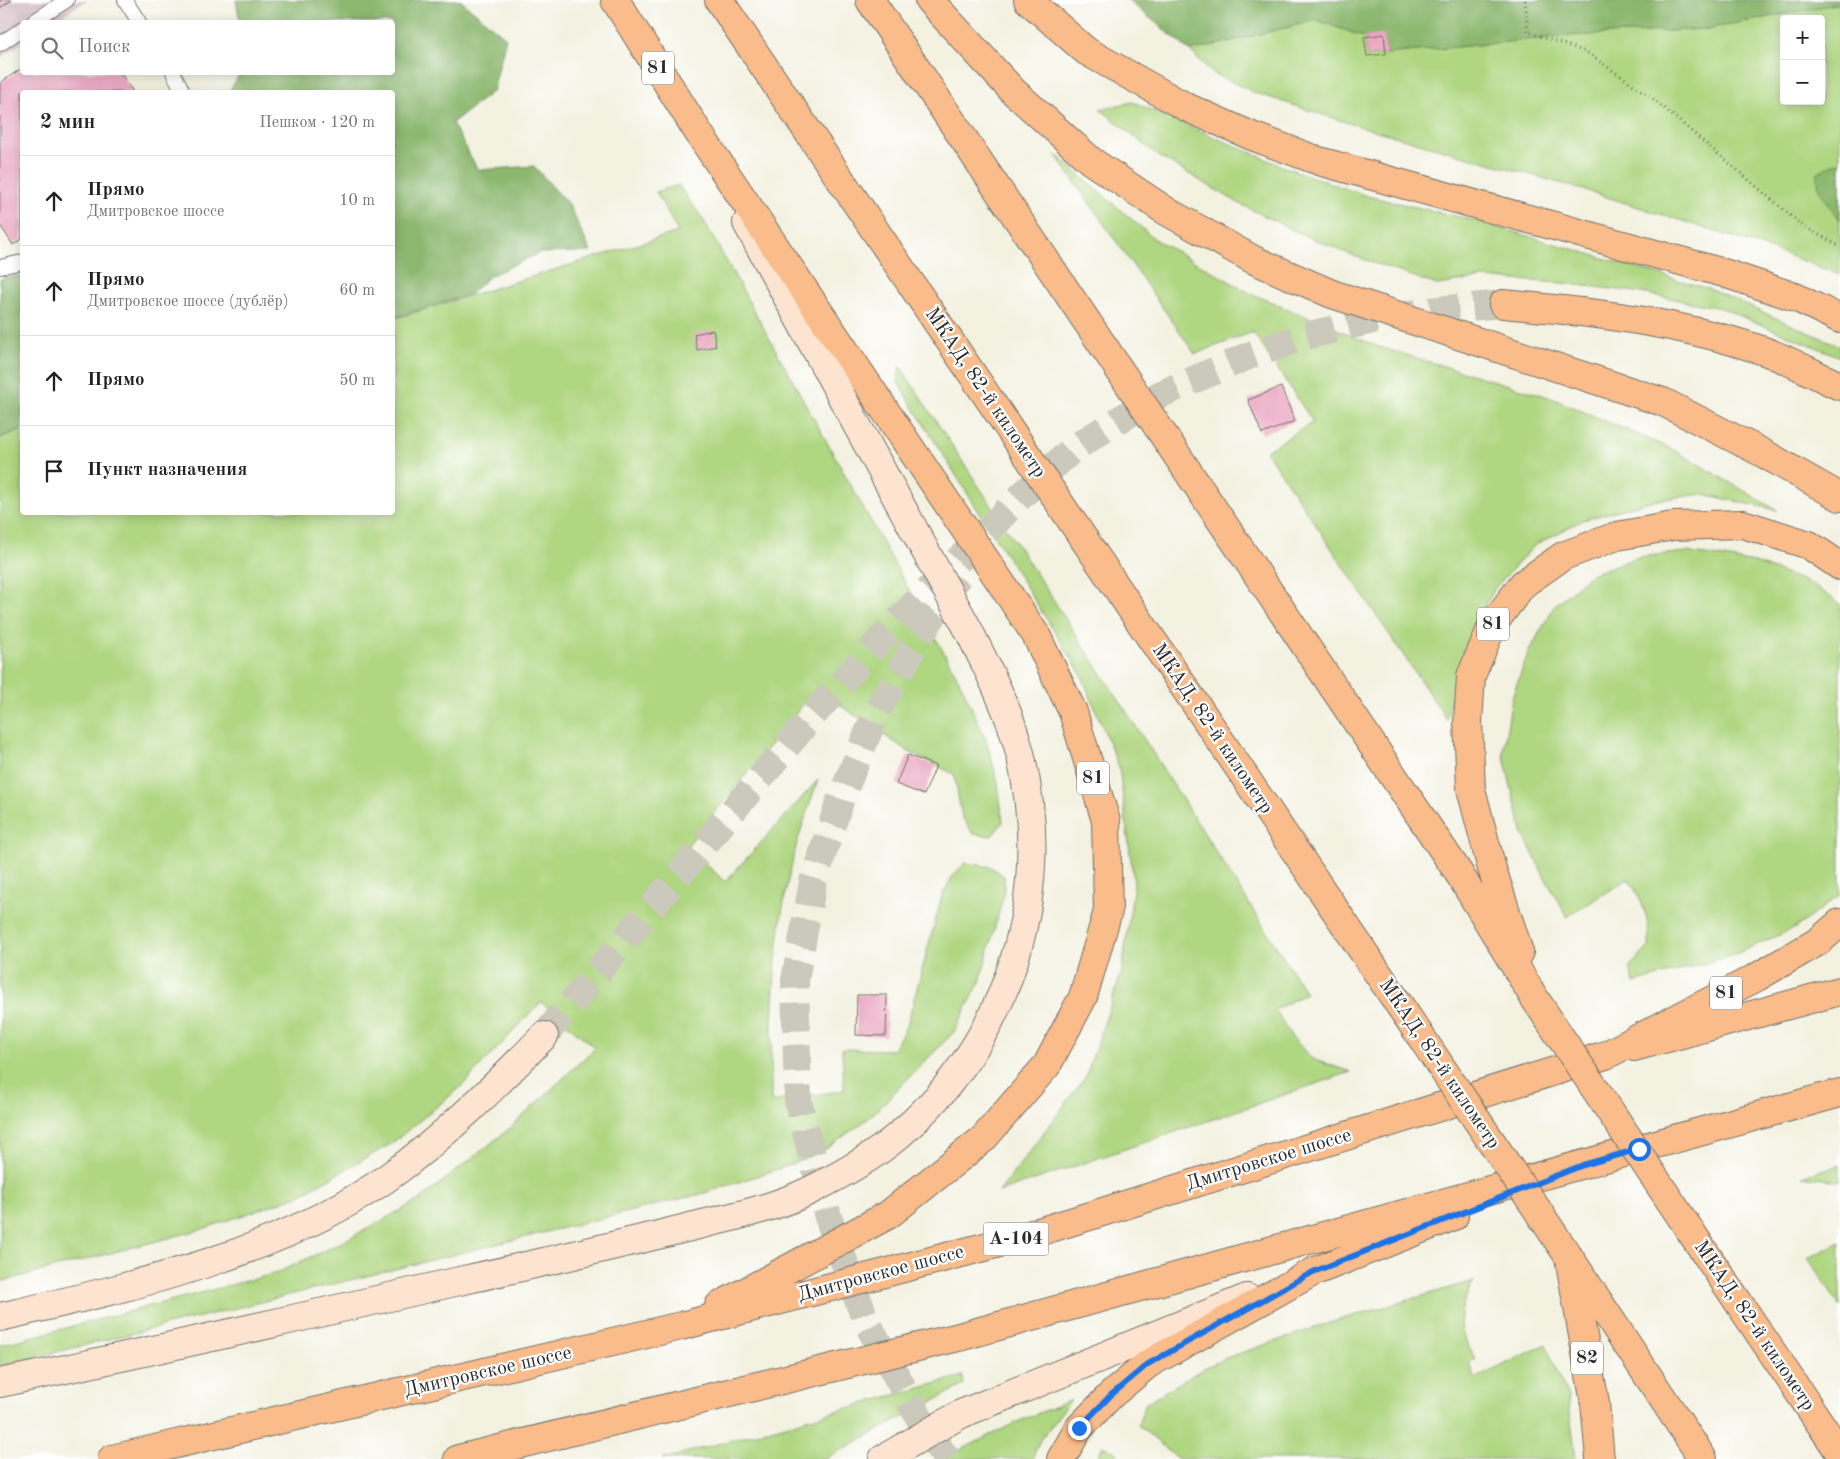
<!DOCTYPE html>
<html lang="ru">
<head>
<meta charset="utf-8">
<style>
  body { margin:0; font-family:"Old Standard TT",serif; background:#f2f2f2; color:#222 }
  .controls { position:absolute; right:15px; top:15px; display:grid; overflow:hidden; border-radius:5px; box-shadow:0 2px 12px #0003 }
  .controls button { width:45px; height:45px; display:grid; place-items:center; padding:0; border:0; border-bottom:1px solid #e0e0e0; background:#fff; color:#222; font:25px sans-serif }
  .stop { position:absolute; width:15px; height:15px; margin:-11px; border:4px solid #1a73e8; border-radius:50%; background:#fff }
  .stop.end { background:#1a73e8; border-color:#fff; box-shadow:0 1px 5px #0008 }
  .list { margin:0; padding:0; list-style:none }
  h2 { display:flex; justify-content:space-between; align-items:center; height:65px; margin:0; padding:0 20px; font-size:21px }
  h2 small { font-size:16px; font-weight:400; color:#767676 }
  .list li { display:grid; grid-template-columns:32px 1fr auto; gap:15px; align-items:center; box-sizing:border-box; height:90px; padding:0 20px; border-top:1px solid #e0e0e0 }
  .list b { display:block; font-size:19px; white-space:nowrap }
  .list p { margin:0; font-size:16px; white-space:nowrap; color:#767676 }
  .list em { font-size:16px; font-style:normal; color:#767676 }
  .icon { flex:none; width:28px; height:28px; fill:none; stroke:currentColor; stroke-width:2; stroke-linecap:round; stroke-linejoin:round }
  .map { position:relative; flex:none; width:1840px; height:1459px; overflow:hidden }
  .search { position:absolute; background:#fff; box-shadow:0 2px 12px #0003; left:20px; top:20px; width:375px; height:55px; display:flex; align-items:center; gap:12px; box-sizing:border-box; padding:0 18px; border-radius:5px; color:#767676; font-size:19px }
  .panel { position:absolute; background:#fff; box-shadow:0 2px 12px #0003; left:20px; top:90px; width:375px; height:425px; border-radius:5px }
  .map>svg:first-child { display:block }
  .industrial { fill:#d2bdc5 }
  .green { fill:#afd680; stroke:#6d8056; fill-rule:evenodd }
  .forest { fill:#8bb76e; stroke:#5b714c }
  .building { fill:#eaa6c1 }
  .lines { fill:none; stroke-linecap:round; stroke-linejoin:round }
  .secondary-tunnel { stroke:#cbc9bc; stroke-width:28; stroke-dasharray:28 14; stroke-linecap:butt }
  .primary-tunnel { stroke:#cbc9bc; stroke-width:28; stroke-dasharray:28 14; stroke-linecap:butt }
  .lane-casing { stroke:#71706a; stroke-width:16 }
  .secondary-casing { stroke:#71706a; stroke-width:30 }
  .primary-casing { stroke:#71706a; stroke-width:30 }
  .highway-casing { stroke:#71706a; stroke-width:30 }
  .path { stroke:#71706a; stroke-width:3; stroke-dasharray:1 4; stroke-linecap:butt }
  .lane { stroke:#fff; stroke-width:14 }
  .secondary { stroke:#fde4d0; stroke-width:28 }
  .primary { stroke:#f9bc8a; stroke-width:28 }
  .highway { stroke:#f9bc8a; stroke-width:28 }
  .highway-bridge-casing { stroke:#71706a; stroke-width:30; stroke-linecap:butt }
  .highway-bridge { stroke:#f9bc8a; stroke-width:28 }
  .route { stroke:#1a73e8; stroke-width:6 }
  .labels { text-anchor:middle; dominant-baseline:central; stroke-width:4.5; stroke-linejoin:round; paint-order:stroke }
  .shield { fill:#fff; stroke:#6b6b6b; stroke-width:1 }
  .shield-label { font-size:19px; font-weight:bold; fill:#2b2b2b }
  .street-label { font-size:20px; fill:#2b2b2b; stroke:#fff }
</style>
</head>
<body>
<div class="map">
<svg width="1840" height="1459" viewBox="0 0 1840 1459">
  <rect width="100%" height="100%" fill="#fff"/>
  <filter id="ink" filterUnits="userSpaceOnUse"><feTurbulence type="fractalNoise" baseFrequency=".02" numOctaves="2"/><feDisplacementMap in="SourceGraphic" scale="10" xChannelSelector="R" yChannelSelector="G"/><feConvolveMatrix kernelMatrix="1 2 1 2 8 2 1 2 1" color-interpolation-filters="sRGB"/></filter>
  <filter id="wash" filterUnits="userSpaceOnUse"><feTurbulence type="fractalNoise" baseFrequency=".0096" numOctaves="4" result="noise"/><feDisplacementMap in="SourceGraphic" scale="20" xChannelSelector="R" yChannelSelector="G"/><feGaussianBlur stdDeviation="1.12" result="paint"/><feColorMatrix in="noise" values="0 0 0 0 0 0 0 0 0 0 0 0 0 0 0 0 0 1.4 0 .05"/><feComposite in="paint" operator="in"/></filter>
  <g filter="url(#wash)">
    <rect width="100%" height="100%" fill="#f3f1e0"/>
    <path class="industrial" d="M0,0H87L53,22H22V43L0,58Z"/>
    <path class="green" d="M1840,3V275L1776,251L1588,191L1345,122L1256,93L1212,73L1190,51L1317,20L1364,37L1367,56L1566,36L1707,29ZM1784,19H1821V101H1784Z
      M1133,102L1282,166L1367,196L1477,221L1712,290L1840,346V357L1721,308L1636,292L1561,283L1483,278L1437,285L1354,256L1299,233L1240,204L1157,155L1100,109Z
      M1055,154L1156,240L1250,293L1379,347L1549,397L1674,450L1777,510L1702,494L1651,501L1583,520L1535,545L1495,588L1464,647L1447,720L1266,451L1313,422L1253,332L1195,354Z
      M678,185L703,219L959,680L986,739L998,783L1003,822L992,836L973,834L962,817L954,774L909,752L816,689L687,846L725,882L818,780C809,807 798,835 792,863C773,941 771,1022 771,1102L844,1090L842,1049L893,1050L907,1025L942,896L952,877L965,863L991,867L1004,876V894L980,982L954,1032L868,1119L827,1148L790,1165L705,1193L0,1366V1345L277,1273L344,1241L419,1200L509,1129L595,1048L541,1002L461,1087L391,1144L298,1196L203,1229L0,1282V438L22,429V512H392L393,319L678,232L656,192Z
      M900,366L1128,714L1306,993L1275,1010L1292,1037L1312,1059L1351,1072L999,1192L1086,1076L1122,971L1134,883L1119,767L1081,674L898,383Z
      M1686,552L1755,563L1812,584L1840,604V895L1795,928L1731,956L1634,983L1629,967L1649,947C1650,921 1643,900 1628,879L1567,917L1543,874L1522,832L1503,753L1512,697L1529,651L1555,605L1591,574L1638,557Z
      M1840,1165V1181L1801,1176Z
      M1840,1242V1307L1808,1258Z
      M1474,1281C1456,1314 1456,1326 1475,1358L1469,1362L1475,1379L1546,1344L1568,1397L1576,1459H1178L1138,1425L1146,1403L1206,1367L1226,1358L1332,1322Z
      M963,1376L964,1385L824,1459H663Z
      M1071,1400L1040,1440L1032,1459H942L1017,1422Z
      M1103,1445L1115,1452L1121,1459H1097Z"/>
    <path class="forest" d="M236,0H460L506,38L493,91L452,123L478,170L534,166L569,205L591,252L539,253L490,276L470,294L393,318L392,92H229L240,73L392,72V22H240Z
      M1128,0H1840V3L1707,29L1566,36L1386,54L1383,35L1364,37L1317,20L1190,51Z
      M1840,163V220L1819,190L1817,173L1832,164Z
      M22,275V429L0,438V279Z"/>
    <g id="blocks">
      <path class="building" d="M0,0H12L0,8Z
        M1384,34L1386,54L1367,56L1364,37Z
        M22,68V72H120L133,92H22V239L13,245L0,225V83Z
        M713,330L716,346L697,350L694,334Z
        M1281,387L1295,421L1262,434L1248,400Z
        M908,755L936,766L924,795L896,784Z
        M857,995H887L886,1036L856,1035Z"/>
    </g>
  </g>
  <g filter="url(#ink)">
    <use href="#blocks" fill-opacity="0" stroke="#71706a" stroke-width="1"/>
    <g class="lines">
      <path class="secondary-tunnel" d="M544,1036L812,716L892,627L990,528"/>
      <path class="primary-tunnel" d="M948,1459L931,1439L865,1319L828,1217L798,1101L795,980L813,882L841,798L877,711L923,631L990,528L1020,497L1074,448L1159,395L1253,354L1306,336L1381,318L1446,309L1503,304"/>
      <defs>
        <path id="lane" d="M125,0L139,22
          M33,22L67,0
          M0,44L22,29
          M173,72L183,92
          M0,267L22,262"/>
        <path id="secondary" d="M0,1317C129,1287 277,1255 387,1178C445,1137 494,1087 544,1036
          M0,1383C152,1351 303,1317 455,1282C531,1265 606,1248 682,1229C725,1218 771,1210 811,1190C841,1175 874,1157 900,1134C1010,1039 1054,894 1020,753C1009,709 988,669 968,629L747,223
          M883,1459L961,1414L1247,1298"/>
        <path id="primary" d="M1028,0L1086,51L1186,107L1252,136L1319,161L1724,273L1795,297L1840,319
          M1503,304C1592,312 1680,322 1764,351C1790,360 1815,375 1840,386
          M1634,1047L1840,991
          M1569,1257L1595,1403L1600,1459
          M458,1459L959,1337L1840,1093
          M1061,1459L1079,1428L1111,1395L1148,1364L1313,1272L1454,1216"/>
        <path id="highway" d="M615,0L700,135L1036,635L1073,712L1106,821L1108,911L1083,997L1047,1065L983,1139L888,1215L719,1306
          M719,0L1419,1034
          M870,0L1460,875L1535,999
          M929,0L1014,92L1091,161L1166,211L1254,260L1332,294L1663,402L1761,452L1840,497
          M1519,952L1492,869L1471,789L1468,722L1471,676L1493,624L1523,584L1563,556L1617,536L1673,526L1743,524L1809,545L1840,566
          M1685,1223L1840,1453
          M1569,1257L1703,1459
          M112,1459L681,1326L1019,1238L1606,1055L1757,977L1819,941L1840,923"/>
      </defs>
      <use href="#lane" class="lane-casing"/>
      <use href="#secondary" class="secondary-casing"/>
      <use href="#primary" class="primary-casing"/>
      <use href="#highway" class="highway-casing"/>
      <path class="path" d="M1525,0L1528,32L1586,52L1651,97L1803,226L1840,246"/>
      <use href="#lane" class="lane"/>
      <use href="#secondary" class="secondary"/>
      <use href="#primary" class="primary"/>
      <use href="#highway" class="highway"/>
      <defs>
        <path id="highway-bridge" d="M1535,999L1685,1223
          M1419,1034L1569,1257"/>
      </defs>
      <use href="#highway-bridge" class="highway-bridge-casing"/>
      <use href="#highway-bridge" class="highway-bridge"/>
    </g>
  </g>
  <g class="lines" filter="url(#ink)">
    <path class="route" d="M1079,1428L1111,1395L1148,1364L1313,1272L1583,1165L1639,1149"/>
  </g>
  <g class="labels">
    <g class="shield">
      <rect x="642" y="51.5" width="32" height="33" rx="4"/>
      <rect x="1477" y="607.5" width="32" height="33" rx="4"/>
      <rect x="1077" y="761.5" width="32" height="33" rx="4"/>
      <rect x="1710" y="976.5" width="32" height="33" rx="4"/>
      <rect x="983.5" y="1222.5" width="65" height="33" rx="4"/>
      <rect x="1571" y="1341.5" width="32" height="33" rx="4"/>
    </g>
    <g class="shield-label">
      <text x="658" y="68">81</text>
      <text x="1493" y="624">81</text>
      <text x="1093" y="778">81</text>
      <text x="1726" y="993">81</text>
      <text x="1016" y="1239">А-104</text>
      <text x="1587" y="1358">82</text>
    </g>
    <g class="street-label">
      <text transform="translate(985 393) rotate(56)">МКАД, 82-й километр</text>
      <text transform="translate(1212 729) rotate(56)">МКАД, 82-й километр</text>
      <text transform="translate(1439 1064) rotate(56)">МКАД, 82-й километр</text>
      <text transform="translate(1269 1160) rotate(-17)">Дмитровское шоссе</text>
      <text transform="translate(881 1274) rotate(-15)">Дмитровское шоссе</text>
      <text transform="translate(1754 1326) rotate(56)">МКАД, 82-й километр</text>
      <text transform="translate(488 1372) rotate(-13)">Дмитровское шоссе</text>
    </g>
  </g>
</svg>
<div class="controls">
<button>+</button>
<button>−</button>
</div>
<div class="stop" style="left:1639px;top:1149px"></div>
<div class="stop end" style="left:1079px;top:1428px"></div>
<div class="search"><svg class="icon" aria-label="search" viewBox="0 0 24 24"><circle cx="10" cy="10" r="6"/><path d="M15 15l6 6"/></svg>Поиск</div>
<section class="panel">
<h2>2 мин<small>Пешком · 120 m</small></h2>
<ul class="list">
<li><svg class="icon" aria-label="ahead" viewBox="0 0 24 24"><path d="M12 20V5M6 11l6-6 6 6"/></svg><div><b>Прямо</b><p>Дмитровское шоссе</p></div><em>10 m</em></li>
<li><svg class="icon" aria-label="ahead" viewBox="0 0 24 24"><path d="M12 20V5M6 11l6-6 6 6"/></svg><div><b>Прямо</b><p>Дмитровское шоссе (дублёр)</p></div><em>60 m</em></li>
<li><svg class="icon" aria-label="ahead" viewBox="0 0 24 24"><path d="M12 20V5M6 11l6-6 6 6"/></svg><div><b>Прямо</b></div><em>50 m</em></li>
<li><svg class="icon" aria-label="arrive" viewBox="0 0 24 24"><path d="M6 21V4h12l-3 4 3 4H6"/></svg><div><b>Пункт назначения</b></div></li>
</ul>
</section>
</div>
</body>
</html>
